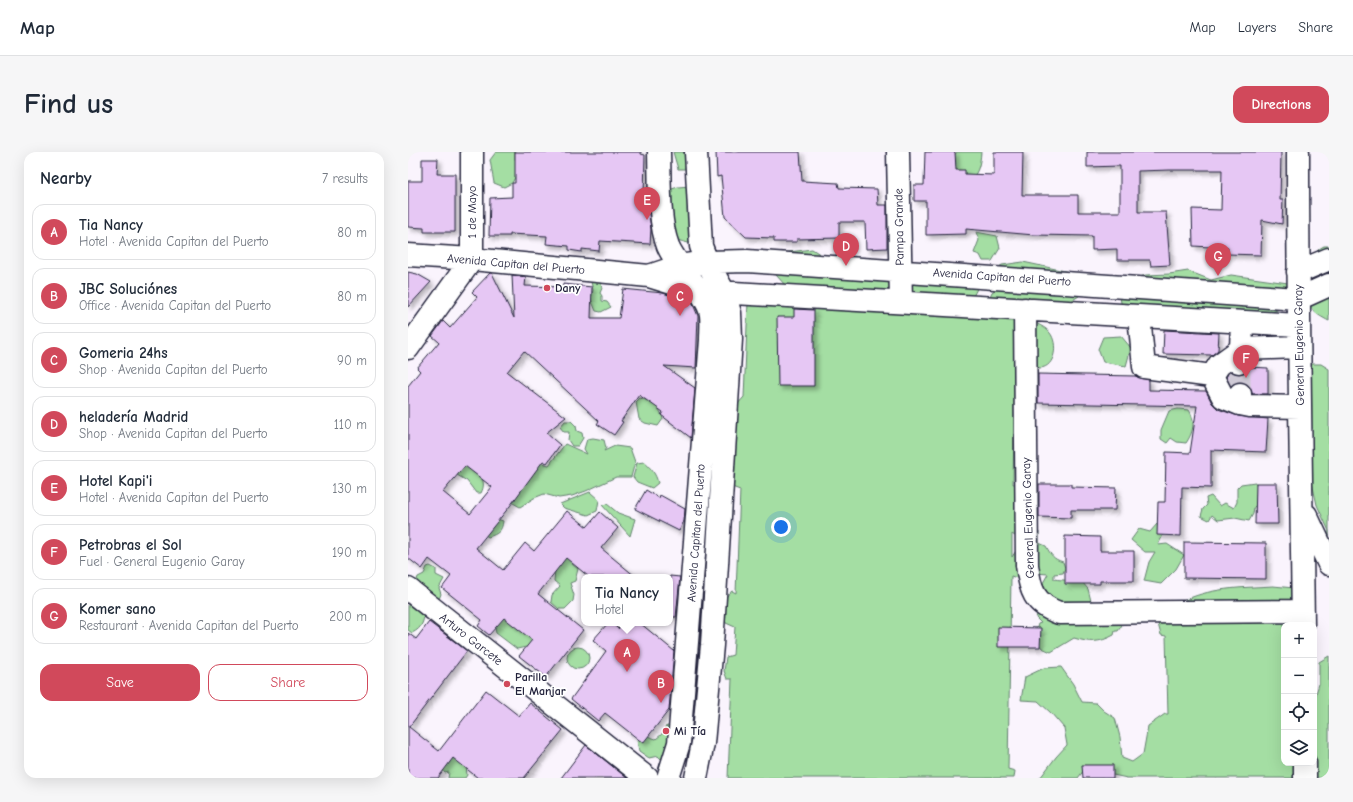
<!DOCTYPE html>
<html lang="en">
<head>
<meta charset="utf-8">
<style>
  body { margin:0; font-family:"Comic Neue",sans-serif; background:#f6f6f7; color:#1f2937 }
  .controls { position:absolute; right:12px; bottom:12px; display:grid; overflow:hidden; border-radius:8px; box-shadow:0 4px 16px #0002 }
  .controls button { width:36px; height:36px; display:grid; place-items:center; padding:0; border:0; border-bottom:1px solid #e0e1e3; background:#fff; color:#1f2937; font:20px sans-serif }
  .you { position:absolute; left:373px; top:375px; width:14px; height:14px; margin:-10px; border:3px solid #fff; border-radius:50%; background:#1a73e8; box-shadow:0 0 0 6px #1a73e833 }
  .badge { display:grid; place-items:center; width:26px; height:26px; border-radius:50%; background:#d1495b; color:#fff; font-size:13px; font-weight:700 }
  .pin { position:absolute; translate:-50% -33px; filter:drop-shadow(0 1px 2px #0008) }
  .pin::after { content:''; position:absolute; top:21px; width:14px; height:12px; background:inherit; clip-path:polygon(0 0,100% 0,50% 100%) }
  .popup { position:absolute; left:173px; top:422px; width:92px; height:52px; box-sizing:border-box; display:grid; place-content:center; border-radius:8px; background:#fff; filter:drop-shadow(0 1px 3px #0005); font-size:13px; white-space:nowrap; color:#747a83 }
  .popup b { font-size:15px; color:#1f2937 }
  .popup::after { content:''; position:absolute; left:50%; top:100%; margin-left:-8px; border:8px solid transparent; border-top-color:#fff }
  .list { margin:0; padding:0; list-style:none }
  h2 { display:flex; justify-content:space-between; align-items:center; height:52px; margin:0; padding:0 16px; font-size:17px }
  h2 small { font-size:13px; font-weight:400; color:#747a83 }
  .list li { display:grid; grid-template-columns:26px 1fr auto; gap:12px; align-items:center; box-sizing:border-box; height:56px; margin:0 8px 8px; padding:0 8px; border:1px solid #e0e1e3; border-radius:12px }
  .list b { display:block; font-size:15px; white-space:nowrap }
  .list p { margin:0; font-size:13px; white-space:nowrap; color:#747a83 }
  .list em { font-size:13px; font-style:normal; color:#747a83 }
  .actions { display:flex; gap:8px; padding:12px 16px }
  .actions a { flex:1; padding:9px 0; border:1px solid #d1495b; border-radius:12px; text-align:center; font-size:14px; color:#d1495b }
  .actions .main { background:#d1495b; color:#fff }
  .icon { flex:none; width:22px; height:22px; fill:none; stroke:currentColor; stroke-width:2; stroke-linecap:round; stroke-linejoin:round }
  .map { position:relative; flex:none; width:921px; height:626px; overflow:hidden; border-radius:12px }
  header { display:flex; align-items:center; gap:24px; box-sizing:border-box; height:56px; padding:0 20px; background:#fff; border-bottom:1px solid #e0e1e3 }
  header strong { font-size:19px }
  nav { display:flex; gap:22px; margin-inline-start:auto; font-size:14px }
  .intro { display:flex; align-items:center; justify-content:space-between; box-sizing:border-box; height:96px; padding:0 24px }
  h1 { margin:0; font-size:28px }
  .button { padding:10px 18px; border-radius:12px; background:#d1495b; color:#fff; font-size:14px; font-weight:700 }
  main { display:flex; gap:24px; padding:0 24px }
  aside { flex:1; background:#fff; border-radius:12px; box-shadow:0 4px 16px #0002 }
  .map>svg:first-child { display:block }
  .green { fill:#a4dea3; stroke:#63806f; fill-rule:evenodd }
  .building { fill:#e6c7f4; stroke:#22223b; fill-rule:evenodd; filter:url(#shadow) }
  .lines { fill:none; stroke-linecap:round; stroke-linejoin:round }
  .minor-tunnel { stroke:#cfcad6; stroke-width:22; stroke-dasharray:22 11; stroke-linecap:butt }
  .minor-casing { stroke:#22223b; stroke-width:25 }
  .minor { stroke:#fff; stroke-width:22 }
  .poi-dot { fill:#d1495b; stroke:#fff; stroke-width:1.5 }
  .labels { text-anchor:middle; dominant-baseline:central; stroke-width:3.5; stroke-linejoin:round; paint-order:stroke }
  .street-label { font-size:12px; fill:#22223b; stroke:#fff }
  .poi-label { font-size:12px; font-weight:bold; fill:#22223b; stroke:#fff; text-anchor:start }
</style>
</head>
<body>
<header>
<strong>Map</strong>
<nav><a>Map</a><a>Layers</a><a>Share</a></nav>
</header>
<div class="intro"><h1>Find us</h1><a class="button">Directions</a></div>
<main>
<aside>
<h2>Nearby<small>7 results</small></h2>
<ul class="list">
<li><span class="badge">A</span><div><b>Tia Nancy</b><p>Hotel · Avenida Capitan del Puerto</p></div><em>80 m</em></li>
<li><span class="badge">B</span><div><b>JBC Soluciónes</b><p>Office · Avenida Capitan del Puerto</p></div><em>80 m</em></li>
<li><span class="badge">C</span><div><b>Gomeria 24hs</b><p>Shop · Avenida Capitan del Puerto</p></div><em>90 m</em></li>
<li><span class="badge">D</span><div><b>heladería Madrid</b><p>Shop · Avenida Capitan del Puerto</p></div><em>110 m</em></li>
<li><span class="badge">E</span><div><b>Hotel Kapi'i</b><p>Hotel · Avenida Capitan del Puerto</p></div><em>130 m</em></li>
<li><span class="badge">F</span><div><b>Petrobras el Sol</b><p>Fuel · General Eugenio Garay</p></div><em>190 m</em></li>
<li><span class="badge">G</span><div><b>Komer sano</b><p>Restaurant · Avenida Capitan del Puerto</p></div><em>200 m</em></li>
</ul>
<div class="actions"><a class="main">Save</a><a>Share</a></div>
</aside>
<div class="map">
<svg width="921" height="626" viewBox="0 0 921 626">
  <defs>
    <filter id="shadow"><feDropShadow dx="3.5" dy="3.5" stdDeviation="2" flood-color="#0004"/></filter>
  </defs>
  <rect width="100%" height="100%" fill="#faf4fd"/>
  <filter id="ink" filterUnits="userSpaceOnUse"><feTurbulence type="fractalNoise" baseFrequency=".025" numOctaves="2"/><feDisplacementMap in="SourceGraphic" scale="8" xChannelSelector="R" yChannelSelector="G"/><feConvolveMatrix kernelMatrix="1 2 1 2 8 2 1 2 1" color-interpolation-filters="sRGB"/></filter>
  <g filter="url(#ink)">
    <path class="green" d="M88,0H107V7L111,18L104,31L96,35L86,31L82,8Z
      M265,0H276L278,10L277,17H270Z
      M549,0H573C572,13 570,25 557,31L541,10Z
      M282,34L288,93L265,87L258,39L270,35Z
      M568,80L589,84L592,96L584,109H575L572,103L566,101L571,88Z
      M916,94H921V169C915,166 906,161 903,156C895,139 898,102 916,94Z
      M404,97L438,119L571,133L563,148L578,153L584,140L595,132L584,119L594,113L615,110L671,122L673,135L671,144L663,149L622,167C628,172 638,175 642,181C650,191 648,215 632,216C624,216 614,208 607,204L605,332L613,331L625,375L631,380V391L638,394C643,403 645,407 655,410L657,416L655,421L646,422V427C656,429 664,427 674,430L680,437L683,449C701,452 707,458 714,473L710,479H707L706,483C691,491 682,491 666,486L643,500L634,496L626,486L630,472L633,471L628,466L631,455L646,448L639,441L635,431L640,422L627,421L615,428L603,424L600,617L607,619L606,626H320L324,527H319L316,519L318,505L325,503L327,475L318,471C313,457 313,448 324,439L328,441L332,338L324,335L328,254L336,245L340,150L378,134L368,123L373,101ZM604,382L614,389L604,405Z
      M780,119L803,128L823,123L880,131L884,141L878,155L849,165L714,158L712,144L728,126L738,123L761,122Z
      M189,129L193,132L194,136L192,141L194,144V149L199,150L203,155L193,160L188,159L183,147L185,138L183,130Z
      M713,184L723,196L718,214L695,210L690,197L695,185Z
      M898,212H913L921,217V394V379L909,353L903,326Z
      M232,246C245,250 251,253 255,267L250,274L237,271L231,267L228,250Z
      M770,257L781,258C788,269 785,281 778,291L769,290L763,286L759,291L753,287V278L761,259Z
      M157,269H163L168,274L169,279L174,281L175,286L170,294H164L160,288L161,280H156L152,275Z
      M185,286L196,288L198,296L196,299L207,294L222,296L227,310L223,325H208L178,339L164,344L151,346L136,342L126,346L112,355L105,351L104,336L125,309L141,313L157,292L179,302L176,297L179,287Z
      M62,310C70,320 80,328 73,341H68L59,329L49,323L53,316Z
      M236,310C243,316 248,322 250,331L244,336L229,330L225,325L229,311Z
      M847,330L854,345L850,351L846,355L845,362L841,369L827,366L810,368L804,363L801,368L793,364L795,357L799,353L798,346L803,344L812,354L817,351L826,356L829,350V336L833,332Z
      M182,340L191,348L189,359L180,363L156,356L152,352Z
      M199,352L210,361L227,367L222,384L194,353Z
      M89,367L95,369C94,379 90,382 80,385L75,381Z
      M749,372L755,383L750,393L759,392L776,403L768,417L753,432L736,429L741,410L747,400H737L723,388L731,377L742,380Z
      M154,401L163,408L164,412L170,417L167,429L162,431L166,443L165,449L157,457H151L143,450L144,443L152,434L146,429L147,418Z
      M22,414L28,417V423L36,427L31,436L33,442L31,447L24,450L15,437L18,436L12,435L9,428L10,425L16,422L19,415Z
      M865,434L886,436V473H876V611H887V626H719L705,623L693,626L676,618L670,626H632L648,605L659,593L656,576L643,561L630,549L613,548L617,525L636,516L653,515L665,532L674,550L688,551L696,559L707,566L712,585L714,606L724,610L735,602L740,574L757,562H760L758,484L753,483L749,468C756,462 763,454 771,451C801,435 833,436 865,434Z
      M0,448L17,456C16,468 15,476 4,481L0,478Z
      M95,462L127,484L123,494L109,497L88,481L87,476Z
      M159 506a11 11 0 1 1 22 0a11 11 0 1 1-22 0Z
      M921,504V626H907L906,548L911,532V510Z
      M262,573H267L254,608L250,604L241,606L231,599L229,588L236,583L248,587L254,582L257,575Z
      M38,596L58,614L59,623L57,626H40L41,620L37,621L32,615Z"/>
    <path class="building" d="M107,0H233V2L237,3L236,43H239L243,77L242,92L192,89L191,99L174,97V100L161,98V94L138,92L139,84L102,82V84H81L82,46L104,45V31H107Z
      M308,0H392L394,29L430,31L431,36L469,37L470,53H479V96L458,97L457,70H431V86L389,87V90H366V86L338,85L317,65L313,24L309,25Z
      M517,0H547L548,18H557V22L586,23V0H615L614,43H670V60H712V14L679,15V0H873L872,48H875L874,72L854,68L853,103L819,102L820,96L785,94L784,57L813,58L814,18H762L730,19V60H758L762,113L743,114L742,108H709V97L684,98V84L626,83L558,77V82L518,83V49H506V33H516Z
      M14,7H30L29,22H47V80H16V76L0,75V29H14Z
      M0,120L9,122L23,130L0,155Z
      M82,121H84L106,166L104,123L118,125L117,134L155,135V132L184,135L183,166H211L215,137L255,141L284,150L290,164L288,216L256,214L287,236L283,286L253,263L255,260L231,243L213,269L215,270L206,283L189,272L191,269L116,199L99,220L158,265L138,281L152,293L139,311L135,309L102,354L68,396L95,418L117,391L126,399L159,359L179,375L192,360L210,376L193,396L228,425H181L158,406L130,442L175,478L138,525L111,504L124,488L96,466L81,483L70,474L74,468L34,436L43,424L21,407L14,417L0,406V234L12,219L9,216L31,190L24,184L35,169L42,176L69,145L64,140ZM57,314L84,335L62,362L35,340Z
      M386,157L406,158V234H370L369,165H386Z
      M756,178L811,181L810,198L804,203L755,202Z
      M842,215L860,216V242H844L843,236L839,231L832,230L823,234L818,225L820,222L823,220L829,222H835Z
      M630,222L727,224L741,228V238L798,239L804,251L810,257L830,264L860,267L858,300L803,298V336L774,335L773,384L749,383L750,350H757L758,300L782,301L789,254L630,251Z
      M848,331H869L870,372H847Z
      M631,332H663V335L708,336L707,358H663V366L631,365Z
      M238,338L251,346L252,343L277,357L276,369L271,379L227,357Z
      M657,384L692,385V399H726V429H692V432H657Z
      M776,390L858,391V427L776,426Z
      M262,424L272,425L268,465H262Z
      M21,470L59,499L1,575L31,599L78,538L111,564L122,551L155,578L116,626H70L45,606L30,626H0V481L8,487Z
      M200,471H204L210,477L215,471H232L266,499L261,558L235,591L197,561L190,569L163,547L198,499L185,488Z
      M590,475L633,476L632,495H590Z
      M178,593L219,626H153Z
      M674,613H705V626H675Z"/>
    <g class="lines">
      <path class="minor-tunnel" d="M831,215L832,242"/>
      <defs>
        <path id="minor" d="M251,0C252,28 250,68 260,94C269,116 301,143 303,163C304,171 303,180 303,188L271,591L260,626
          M288,0L293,94L299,110L316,140L322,161L323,187L304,493L295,591L288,626
          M490,0L493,150
          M890,0C890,158 893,315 895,473
          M0,103L64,107L241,124L290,139L890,173
          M890,120L921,107
          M241,124L271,114L299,110L339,109L890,147L921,133
          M617,157L619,413C622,438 626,452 651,461L895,459
          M731,164L736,215L804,224L811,213L833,197L834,170
          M0,196L64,107V0
          M831,210L833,197L890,195
          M804,224L815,245L832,252
          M832,242V252L842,254L892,255
          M898,363L921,412
          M0,437L239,626
          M897,611V626"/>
      </defs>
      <use href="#minor" class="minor-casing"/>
      <use href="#minor" class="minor"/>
    </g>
  </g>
  <g class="poi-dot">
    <circle cx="139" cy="136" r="4"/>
    <circle cx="99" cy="532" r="4"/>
    <circle cx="258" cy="579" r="4"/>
  </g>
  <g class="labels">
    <g class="street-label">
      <text transform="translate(64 60) rotate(-90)">1 de Mayo</text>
      <text transform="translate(491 75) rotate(-91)">Pampa Grande</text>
      <text transform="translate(108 112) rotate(5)">Avenida Capitan del Puerto</text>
      <text transform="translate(594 125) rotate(4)">Avenida Capitan del Puerto</text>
      <text transform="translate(891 193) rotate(-91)">General Eugenio Garay</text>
      <text transform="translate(620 366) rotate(-92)">General Eugenio Garay</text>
      <text transform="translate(288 381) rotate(-86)">Avenida Capitan del Puerto</text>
      <text transform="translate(63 487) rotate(38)">Arturo Garcete</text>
    </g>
    <g class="poi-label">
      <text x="147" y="136">Dany</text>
      <text x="107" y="525">Parilla<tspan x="107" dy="14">El Manjar</tspan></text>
      <text x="266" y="579">Mi Tía</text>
    </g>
  </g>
</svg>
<div class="controls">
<button>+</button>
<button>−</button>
<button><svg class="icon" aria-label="locate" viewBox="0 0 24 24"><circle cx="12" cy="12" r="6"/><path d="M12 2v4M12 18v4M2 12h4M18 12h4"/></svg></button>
<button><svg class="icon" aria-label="layers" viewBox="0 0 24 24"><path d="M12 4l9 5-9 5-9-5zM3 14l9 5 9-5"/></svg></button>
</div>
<div class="you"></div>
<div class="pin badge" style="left:219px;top:520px">A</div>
<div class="popup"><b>Tia Nancy</b>Hotel</div>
<div class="pin badge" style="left:253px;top:551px">B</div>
<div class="pin badge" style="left:272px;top:164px">C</div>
<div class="pin badge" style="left:438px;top:114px">D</div>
<div class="pin badge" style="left:239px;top:68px">E</div>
<div class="pin badge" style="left:838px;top:226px">F</div>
<div class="pin badge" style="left:810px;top:124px">G</div>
</div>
</main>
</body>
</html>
